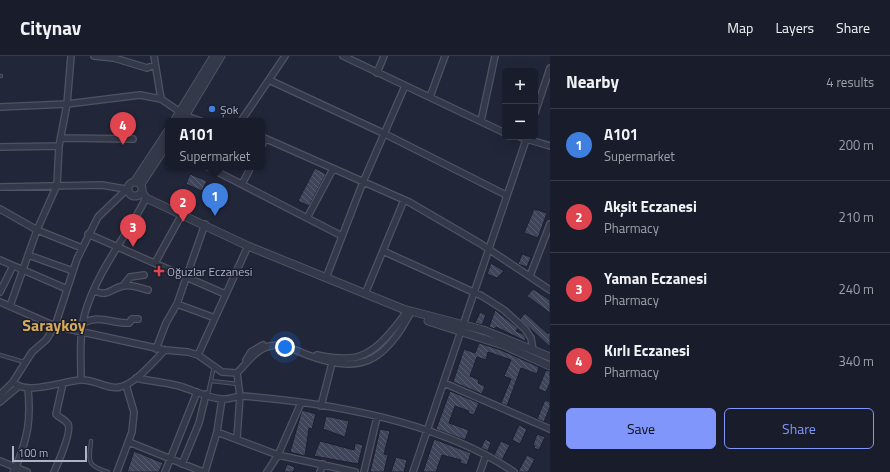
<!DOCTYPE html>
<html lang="en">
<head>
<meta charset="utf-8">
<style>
  body { margin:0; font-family:"Titillium Web",sans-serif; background:#262937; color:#f1f3f6 }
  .controls { position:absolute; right:12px; top:12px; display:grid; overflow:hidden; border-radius:6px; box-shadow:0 4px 16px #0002 }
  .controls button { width:36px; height:36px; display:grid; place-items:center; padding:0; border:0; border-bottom:1px solid #373a47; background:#191c2b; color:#f1f3f6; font:20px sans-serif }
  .scale { position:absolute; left:12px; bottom:10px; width:75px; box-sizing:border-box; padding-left:4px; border:2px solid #afb3c6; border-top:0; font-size:11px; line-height:14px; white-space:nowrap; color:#afb3c6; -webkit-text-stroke:3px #1a1e2e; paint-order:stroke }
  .you { position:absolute; left:285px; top:291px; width:14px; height:14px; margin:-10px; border:3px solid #fff; border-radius:50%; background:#1a73e8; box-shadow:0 0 0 6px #1a73e833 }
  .badge { display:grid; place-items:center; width:26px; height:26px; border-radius:50%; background:#8096fa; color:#fff; font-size:13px; font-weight:700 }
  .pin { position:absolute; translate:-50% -33px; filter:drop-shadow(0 1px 2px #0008) }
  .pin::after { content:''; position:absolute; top:21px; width:14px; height:12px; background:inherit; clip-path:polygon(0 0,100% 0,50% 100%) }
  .popup { position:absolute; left:165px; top:62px; width:100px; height:52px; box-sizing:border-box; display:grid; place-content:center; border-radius:6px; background:#191c2b; filter:drop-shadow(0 1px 3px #0005); font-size:13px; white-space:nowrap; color:#9fa1a9 }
  .popup b { font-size:15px; color:#f1f3f6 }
  .popup::after { content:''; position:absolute; left:50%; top:100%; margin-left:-8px; border:8px solid transparent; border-top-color:#191c2b }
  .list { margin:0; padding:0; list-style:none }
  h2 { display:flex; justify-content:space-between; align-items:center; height:52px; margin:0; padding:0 16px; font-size:17px }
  h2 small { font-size:13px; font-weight:400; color:#9fa1a9 }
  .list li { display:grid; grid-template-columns:26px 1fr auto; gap:12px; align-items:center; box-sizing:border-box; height:72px; padding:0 16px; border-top:1px solid #373a47 }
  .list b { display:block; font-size:15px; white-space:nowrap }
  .list p { margin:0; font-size:13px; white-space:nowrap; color:#9fa1a9 }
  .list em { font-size:13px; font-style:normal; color:#9fa1a9 }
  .actions { display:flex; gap:8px; padding:12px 16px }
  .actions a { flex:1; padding:9px 0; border:1px solid #8096fa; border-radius:6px; text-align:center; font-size:14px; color:#8096fa }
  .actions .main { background:#8096fa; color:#111 }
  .map { position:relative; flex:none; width:550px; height:416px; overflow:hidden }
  header { display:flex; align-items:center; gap:24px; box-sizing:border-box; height:56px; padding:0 20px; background:#191c2b; border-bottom:1px solid #373a47 }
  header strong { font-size:19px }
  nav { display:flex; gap:22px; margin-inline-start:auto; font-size:14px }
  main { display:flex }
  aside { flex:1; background:#191c2b }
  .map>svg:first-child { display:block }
  .building { fill:url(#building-back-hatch); stroke:#1c2030 }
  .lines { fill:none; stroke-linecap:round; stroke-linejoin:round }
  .service-casing { stroke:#4f5364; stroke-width:4.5 }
  .minor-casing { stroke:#4f5364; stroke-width:8 }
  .tertiary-casing { stroke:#4f5364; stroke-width:9 }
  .service { stroke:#34394a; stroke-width:2.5 }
  .minor { stroke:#34394a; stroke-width:5.5 }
  .tertiary { stroke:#34394a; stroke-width:7 }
  .shop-dot { fill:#3f7fe0; stroke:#1a1e2e; stroke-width:1.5 }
  .health-dot { fill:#e0444e; stroke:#1a1e2e; stroke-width:1.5 }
  .labels { text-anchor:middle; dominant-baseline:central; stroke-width:3; stroke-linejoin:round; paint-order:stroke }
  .poi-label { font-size:12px; fill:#afb3c6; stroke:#1a1e2e; text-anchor:start }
  .district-label { font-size:16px; font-weight:bold; fill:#d6a95a; stroke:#1a1e2e }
</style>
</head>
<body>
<header>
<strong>Citynav</strong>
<nav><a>Map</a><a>Layers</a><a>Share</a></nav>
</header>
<main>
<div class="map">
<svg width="550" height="416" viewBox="0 0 550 416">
  <defs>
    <pattern id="building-back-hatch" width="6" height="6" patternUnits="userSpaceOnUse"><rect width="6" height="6" fill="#3f455b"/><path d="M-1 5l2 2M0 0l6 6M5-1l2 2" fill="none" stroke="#585d71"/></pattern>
  </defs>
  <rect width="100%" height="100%" fill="#212639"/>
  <path class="building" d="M315,112L326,118L309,150L298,145Z
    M190,118L207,125L202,135L186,128Z
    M534,153L547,157L538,182L524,177Z
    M522,198L531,201L527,211L518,208Z
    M491,207L504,215L497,222L487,218Z
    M533,233L550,244V257L527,240Z
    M495,254L518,272L516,275L523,278L526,282L525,285L496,271L495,273L489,271Z
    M480,256L486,259L482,269L475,267Z
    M525,257L548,278L550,275V291L520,263Z
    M479,287L501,294L539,311L537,318L521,312L507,350L501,347L511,323L504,320L511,304L488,296L486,304L477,301L470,320L479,324L478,327L485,330L482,338L453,326L464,293L475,297Z
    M546,314L550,315V327L546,336L538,333Z
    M450,335L479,347L474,359L468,357L469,355L455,350L449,367L469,374L465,384L436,373Z
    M545,344L550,346V351L544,366L537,363Z
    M302,354L316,358L312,373L309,372L305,400L290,396Z
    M326,360L349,365L345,381L323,373Z
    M519,369L527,373L520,388L512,384Z
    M380,373L390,375L384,398L388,399L384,416H370Z
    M537,378L545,381L539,394L534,392L535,390L533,389Z
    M434,383L471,397L467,409L460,407L461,404L442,399L436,416H423Z
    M485,383L491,386L488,395L481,392Z
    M320,385L354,394L355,387L363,389L358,408L314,400Z
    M501,385L510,389L502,404L494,399Z
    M134,395L163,407L159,416H127Z
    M527,399L535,403L528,416H518Z
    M396,401L407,404L404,416H391Z
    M287,408L295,411L293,416H284Z"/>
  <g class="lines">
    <defs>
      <path id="service" d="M0,20H1
        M0,299L24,306
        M211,325L238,328
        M208,338L214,310
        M91,385C89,406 86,409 108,416"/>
      <path id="minor" d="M94,0L114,2L147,12L155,9
        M154,0L161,43
        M343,0L505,77
        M377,17L384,0
        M269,24L383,77L506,139
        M430,41L445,0
        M0,51L67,48L140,39L161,43L186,60L201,65
        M535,57L550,12
        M241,65L285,0
        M481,65L495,0
        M262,81L409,146L481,188L550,234
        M520,81L550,90
        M61,82L133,83
        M262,89L265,83
        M0,91L59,90
        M208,111L342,180
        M242,128L251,111
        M0,131L102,129L125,133
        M0,153L37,174L82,192
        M307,162L333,113
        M88,178L225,238
        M383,195L482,240L504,254L525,273L531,282L533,294
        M28,199L73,215
        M0,204L67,233
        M155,207L182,158
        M530,220L550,168
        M326,222L363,126L405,30
        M123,230L130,221L144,219
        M94,235C110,241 109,233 123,230C131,228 140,232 148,234
        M0,236L13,210
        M365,238L404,144
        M0,246L55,270L165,294L188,296L198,299L222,316L237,317C247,307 256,293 270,290C281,287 295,294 305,298C360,320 385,306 411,256
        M177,248L215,262
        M10,250L37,174L57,129L59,90L67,48L71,0
        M83,267C102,258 111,268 129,267L132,263H138
        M156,293L166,267L177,248L205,168
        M198,299L248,190
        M317,299C351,306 367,304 390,277C396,270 403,262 407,254
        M246,304L251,296L263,289
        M136,322C149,325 162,326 175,329C190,332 206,342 222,343C228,344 236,340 242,340C331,347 439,365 514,416
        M81,324C81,302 79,278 85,257C97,215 127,180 146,142
        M13,326C26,340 63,325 81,324C95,323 107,334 120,331C135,328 154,305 165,294
        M444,327L550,373
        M0,339L13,326L32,296L46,284L55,270L77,203L98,161L128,132
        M0,346L19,330
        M321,350L332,307
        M217,376L278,399L355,416
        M237,382L240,340L237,317
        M129,386L203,416
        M0,405L27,416
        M182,408L199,367L206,338
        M16,411C28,380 31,365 28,332
        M54,416C58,407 72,376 68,368C65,363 59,362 56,358L63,327
        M117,416L132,376L134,356L126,329
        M165,416L197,336
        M205,416L217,376L222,343
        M267,416L278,399L301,347
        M320,416L323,408
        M364,416L377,361
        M413,416L527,81
        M480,416L486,399"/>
      <path id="tertiary" d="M174,65L214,0
        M182,65L221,0
        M135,125L168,75
        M128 133a7 7 0 1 1 14 0a7 7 0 1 1-14 0Z
        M141,128L168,87
        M142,136L146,142L248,190L403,253L483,274L550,301
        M428,265L503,289L550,310
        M14,416L16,411"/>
    </defs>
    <use href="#service" class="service-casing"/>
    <use href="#minor" class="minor-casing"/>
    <use href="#tertiary" class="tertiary-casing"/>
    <use href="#service" class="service"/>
    <use href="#minor" class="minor"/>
    <use href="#tertiary" class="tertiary"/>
  </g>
  <circle class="shop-dot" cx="212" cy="53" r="4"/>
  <path class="health-dot" d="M157 209h4v4h4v4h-4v4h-4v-4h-4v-4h4z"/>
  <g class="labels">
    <g class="poi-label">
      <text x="220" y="53">Şok</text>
      <text x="167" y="215">Oğuzlar Eczanesi</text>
    </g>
    <g class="district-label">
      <text x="54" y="269">Sarayköy</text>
    </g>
  </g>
</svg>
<div class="controls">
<button>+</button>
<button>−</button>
</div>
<div class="scale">100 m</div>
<div class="you"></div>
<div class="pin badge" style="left:215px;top:160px;background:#3f7fe0">1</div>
<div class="popup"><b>A101</b>Supermarket</div>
<div class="pin badge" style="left:183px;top:166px;background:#e0444e">2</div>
<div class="pin badge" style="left:133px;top:191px;background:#e0444e">3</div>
<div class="pin badge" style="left:123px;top:89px;background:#e0444e">4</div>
</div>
<aside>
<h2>Nearby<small>4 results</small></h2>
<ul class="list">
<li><span class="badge" style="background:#3f7fe0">1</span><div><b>A101</b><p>Supermarket</p></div><em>200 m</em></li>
<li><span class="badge" style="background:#e0444e">2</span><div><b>Akşit Eczanesi</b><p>Pharmacy</p></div><em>210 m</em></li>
<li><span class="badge" style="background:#e0444e">3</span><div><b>Yaman Eczanesi</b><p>Pharmacy</p></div><em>240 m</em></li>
<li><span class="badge" style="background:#e0444e">4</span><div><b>Kırlı Eczanesi</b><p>Pharmacy</p></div><em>340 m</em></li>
</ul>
<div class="actions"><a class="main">Save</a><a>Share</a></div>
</aside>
</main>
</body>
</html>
